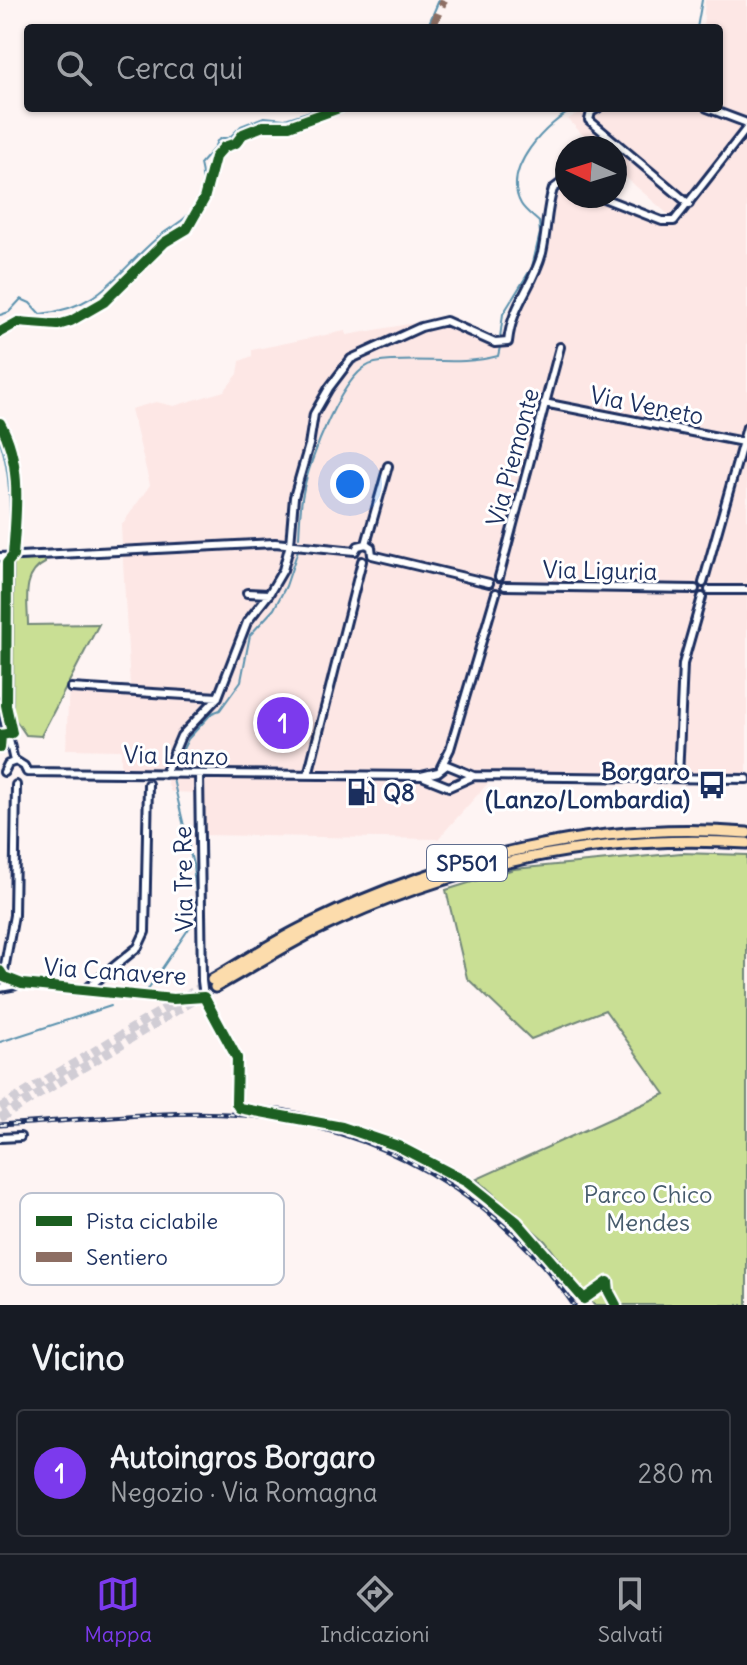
<!DOCTYPE html>
<html lang="it">
<head>
<meta charset="utf-8">
<style>
  body { margin:0; font-family:Delius,sans-serif; background:#20242c; color:#f1f3f6 }
  .compass { position:absolute; left:555px; top:136px; width:72px; height:72px; border-radius:50%; background:#171b24; box-shadow:0 2px 6px #0004; rotate:274deg }
  .you { position:absolute; left:350px; top:484px; width:28px; height:28px; margin:-20px; border:6px solid #fff; border-radius:50%; background:#1a73e8; box-shadow:0 0 0 12px #1a73e833 }
  .badge { display:grid; place-items:center; width:52px; height:52px; border-radius:50%; background:#7c3aed; color:#fff; font-size:26px; font-weight:700 }
  .pin { position:absolute; translate:-50% -50%; border:4px solid #fff; box-shadow:0 2px 8px #0006 }
  .list { margin:0; padding:0; list-style:none }
  h2 { display:flex; justify-content:space-between; align-items:center; height:104px; margin:0; padding:0 32px; font-size:34px }
  h2 small { font-size:26px; font-weight:400; color:#9ea1a6 }
  .list li { display:grid; grid-template-columns:52px 1fr auto; gap:24px; align-items:center; box-sizing:border-box; height:128px; margin:0 16px 16px; padding:0 16px; border:2px solid #363941; border-radius:8px }
  .list b { display:block; font-size:30px; white-space:nowrap }
  .list p { margin:0; font-size:26px; white-space:nowrap; color:#9ea1a6 }
  .list em { font-size:26px; font-style:normal; color:#9ea1a6 }
  .icon { flex:none; width:44px; height:44px; fill:none; stroke:currentColor; stroke-width:2; stroke-linecap:round; stroke-linejoin:round }
  .map { position:relative; flex:none; width:747px; height:1305px; overflow:hidden }
  .search { position:absolute; background:#171b24; box-shadow:0 2px 6px #0004; left:24px; right:24px; top:24px; height:88px; display:flex; align-items:center; gap:20px; box-sizing:border-box; padding:0 28px; border-radius:8px; color:#9ea1a6; font-size:30px }
  .sheet { height:248px; background:#171b24 }
  nav { display:flex; justify-content:space-around; align-items:center; box-sizing:border-box; height:112px; border-top:2px solid #363941; background:#171b24; font-size:22px; color:#9ea1a6 }
  nav a { display:grid; justify-items:center; gap:4px }
  nav .on { color:#7c3aed }
  .map>svg:first-child { display:block }
  .built { fill:#fde7e5 }
  .green { fill:#c9df94; stroke:#728779; stroke-width:2 }
  .lines { fill:none; stroke-linecap:round; stroke-linejoin:round }
  .stream { stroke:#5b92ae; stroke-width:2 }
  .highway-tunnel { stroke:#d1cdd5; stroke-width:9; stroke-dasharray:9 4.5; stroke-linecap:butt }
  .minor-casing { stroke:#1b2f5e; stroke-width:12 }
  .highway-casing { stroke:#1b2f5e; stroke-width:15 }
  .minor { stroke:#fff; stroke-width:6 }
  .highway { stroke:#fcdcac; stroke-width:9 }
  .rail-casing { stroke:#1b2f5e; stroke-width:5 }
  .rail { stroke:#fff; stroke-width:2; stroke-dasharray:6; stroke-linecap:butt }
  .quiet { stroke:#8d6e63; stroke-width:8; stroke-dasharray:16 8; stroke-linecap:butt }
  .cycleway-casing { stroke:#fff; stroke-width:15 }
  .cycleway { stroke:#1b5e20; stroke-width:10 }
  .labels { text-anchor:middle; dominant-baseline:central; stroke-width:6; stroke-linejoin:round; paint-order:stroke }
  .shield { fill:#fff; stroke:#5f6d8e; stroke-width:2 }
  .shield-label { font-size:22px; font-weight:bold; fill:#1b2f5e }
  .street-label { font-size:24px; fill:#1b2f5e; stroke:#fff }
  .poi-label { font-size:24px; font-weight:bold; fill:#1b2f5e; stroke:#fff; text-anchor:end }
  .park-label { font-size:24px; fill:#465b6c; stroke:#fff }
  .key { fill:#fff; stroke:#bbc1cf; stroke-width:2 }
  .key-label { font-size:22px; fill:#1b2f5e }
</style>
</head>
<body>
<div class="map">
<svg width="747" height="1305" viewBox="0 0 747 1305">
  <rect width="100%" height="100%" fill="#fef4f3"/>
  <filter id="ink" filterUnits="userSpaceOnUse"><feTurbulence type="fractalNoise" baseFrequency=".0125" numOctaves="2"/><feDisplacementMap in="SourceGraphic" scale="16" xChannelSelector="R" yChannelSelector="G"/><feConvolveMatrix kernelMatrix="1 2 1 2 8 2 1 2 1" color-interpolation-filters="sRGB"/></filter>
  <g filter="url(#ink)">
    <path class="built" d="M705,0H747V784L489,782L438,839L198,835L196,793L171,792L162,768H121V750L66,749L69,684L130,686L121,526L150,485L131,409L156,402L174,406L224,391L238,374L240,361L252,356V350L345,331L347,335L448,317L493,340H502L506,336L507,317L511,307L533,273L542,240L549,189L559,182L567,183V196H602L664,219L669,215L615,168V148H595L568,119L587,108H719V28H703Z"/>
    <path class="green" d="M45,558V563C21,574 28,603 28,625L99,624L41,736L26,735L13,716L14,560Z
      M681,853L747,855V1305H594L545,1241L477,1179L665,1094L605,1010L531,1039L467,978L446,890L514,869Z"/>
    <g class="lines">
      <path class="stream" d="M427,28L439,0
        M697,28L702,0
        M533,108H553
        M560,108L571,109
        M0,315L9,312L21,299L30,303L40,314C101,308 115,274 157,238C170,227 186,221 195,206C202,193 204,178 200,164L214,148L217,141L222,138H229L241,126L264,117L285,119L320,108
        M500,338L503,314L532,267L540,233L539,222C534,217 525,211 521,204C501,169 547,122 576,108
        M0,441C12,477 10,514 9,551
        M299,537C300,522 300,507 303,493C308,464 343,368 375,363C416,356 458,367 498,356L500,347
        M174,767L188,739L212,713L220,710L241,681L250,635L274,609L286,586L298,550
        M146,992L198,915L193,865L173,779
        M0,1042L111,1006"/>
      <path class="highway-tunnel" d="M0,1108L209,982
        M0,1118L215,987"/>
      <defs>
        <path id="minor" d="M598,108L591,112L589,120L689,204
          M707,108L747,123
          M598,196L662,221H674L747,128
          M544,403L743,442
          M366,544L388,466
          M355,551L358,546L366,544L371,547L372,555
          M372,555L489,583
          M0,557L275,543L355,551
          M499,577L560,347
          M703,583L747,427
          M505,586L695,589
          M709,590H747
          M247,593L269,594
          M71,688L218,697
          M0,702L14,761
          M441,767L450,749L496,593
          M4,772L8,764L16,761L24,766L27,772
          M27,772L421,776L438,772L447,765L474,776L747,779
          M165,774L181,736L218,697L247,622L269,594L283,570L290,544L294,497L309,445L314,414L329,388L351,359L421,327L446,321L495,343L508,342C512,304 533,287 542,253C547,232 546,210 553,189L561,183L567,184
          M199,774L202,981L204,997L237,1058L236,1103L243,1110L284,1114L342,1127
          M308,775L362,561
          M424,777L449,787L474,776
          M678,778L683,664L702,597
          M3,976L14,915L16,785
          M0,988L22,984L173,999L204,997
          M84,991L138,947L145,932L148,784
          M0,1138L20,1137"/>
        <path id="highway" d="M212,980C245,961 277,939 312,923C445,858 598,820 747,833
          M215,987C249,968 282,947 316,930C451,865 597,833 747,843"/>
      </defs>
      <use href="#minor" class="minor-casing"/>
      <use href="#highway" class="highway-casing"/>
      <use href="#minor" class="minor"/>
      <use href="#highway" class="highway"/>
      <defs>
        <path id="rail" d="M0,1125C80,1121 163,1109 243,1115C375,1125 499,1196 574,1305"/>
      </defs>
      <use href="#rail" class="rail-casing"/>
      <use href="#rail" class="rail"/>
      <path class="quiet" d="M432,28L444,0"/>
      <defs>
        <path id="cycleway" d="M0,332L18,322L58,325L71,321L104,302L165,242L187,229L204,199L215,157L224,147L236,143L243,134L263,126H289L339,108
          M0,423C23,464 16,512 13,556
          M0,748L1,735L12,733L6,705L7,563L12,557
          M0,971L4,977L22,984L173,999L204,997L237,1058L236,1103L239,1108L342,1127L398,1146L467,1182L517,1222L584,1299L608,1282L609,1292L616,1305"/>
      </defs>
      <use href="#cycleway" class="cycleway-casing"/>
      <use href="#cycleway" class="cycleway"/>
    </g>
  </g>
  <defs>
    <symbol id="bus-bare" viewBox="-9 -9 18 18"><path d="M-5-6H5V4H4V6H2V4H-2V6H-4V4H-5ZM-3.5-4V0h7V-4ZM-3.5 1.2v1.5H-2V1.2ZM2 1.2v1.5H3.5V1.2Z" fill="#1b2f5e" stroke="#fff" stroke-width="2.5" paint-order="stroke"/></symbol>
    <symbol id="fuel-bare" viewBox="-9 -9 18 18"><path d="M-5.5-6h7V0h2V4h1.3V-2.5L3-4.5l.8-.8L6-3V5H2.5V1h-1V6h-7ZM-4.2-4.7v3.2H.2V-4.7Z" fill="#1b2f5e" stroke="#fff" stroke-width="2.5" paint-order="stroke"/></symbol>
  </defs>
  <g fill-rule="evenodd">
    <use href="#bus-bare" x="692" y="765" width="40" height="40"/>
    <use href="#fuel-bare" x="341" y="772" width="40" height="40"/>
  </g>
  <g class="labels">
    <rect class="shield" x="427" y="845" width="80" height="36" rx="6"/>
    <g class="shield-label">
      <text x="467" y="863">SP501</text>
    </g>
    <g class="street-label">
      <text transform="translate(647 405) rotate(11)">Via Veneto</text>
      <text transform="translate(512 457) rotate(-75)">Via Piemonte</text>
      <text transform="translate(600 570) rotate(1)">Via Liguria</text>
      <text transform="translate(176 755) rotate(1)">Via Lanzo</text>
      <text transform="translate(183 879) rotate(-91)">Via Tre Re</text>
      <text transform="translate(115 971) rotate(4)">Via Canavere</text>
    </g>
    <g class="poi-label">
      <text x="690" y="771">Borgaro<tspan x="690" dy="28">(Lanzo/Lombardia)</tspan></text>
      <text x="383" y="792" text-anchor="start">Q8</text>
    </g>
    <g class="park-label">
      <text x="648" y="1194">Parco Chico<tspan x="648" dy="28">Mendes</tspan></text>
    </g>
  </g>
  <rect x="20" y="1193" width="264" height="92" rx="12" class="key"/>
  <rect x="36" y="1216" width="36" height="10" fill="#1b5e20"/>
  <rect x="36" y="1252" width="36" height="10" fill="#8d6e63"/>
  <g class="key-label">
    <text x="86" y="1229">Pista ciclabile</text>
    <text x="86" y="1265">Sentiero</text>
  </g>
</svg>
<svg class="compass" viewBox="-18 -18 36 36"><path d="M0-13l5 13h-10z" fill="#e53935"/><path d="M0 13l5-13h-10z" fill="#9ea1a6"/></svg>
<div class="you"></div>
<div class="pin badge" style="left:283px;top:723px">1</div>
<div class="search"><svg class="icon" aria-label="search" viewBox="0 0 24 24"><circle cx="10" cy="10" r="6"/><path d="M15 15l6 6"/></svg>Cerca qui</div>
</div>
<section class="sheet">
<h2>Vicino<small></small></h2>
<ul class="list">
<li><span class="badge">1</span><div><b>Autoingros Borgaro</b><p>Negozio · Via Romagna</p></div><em>280 m</em></li>
</ul>
</section>
<nav>
<a class="on"><svg class="icon" aria-label="map" viewBox="0 0 24 24"><path d="M3 6l6-2 6 2 6-2v14l-6 2-6-2-6 2zM9 4v14M15 6v14"/></svg>Mappa</a>
<a><svg class="icon" aria-label="directions" viewBox="0 0 24 24"><path d="M12 3l9 9-9 9-9-9zM9 14v-3h6M13 9l2 2-2 2"/></svg>Indicazioni</a>
<a><svg class="icon" aria-label="saved" viewBox="0 0 24 24"><path d="M7 4h10v16l-5-4-5 4z"/></svg>Salvati</a>
</nav>
</body>
</html>
